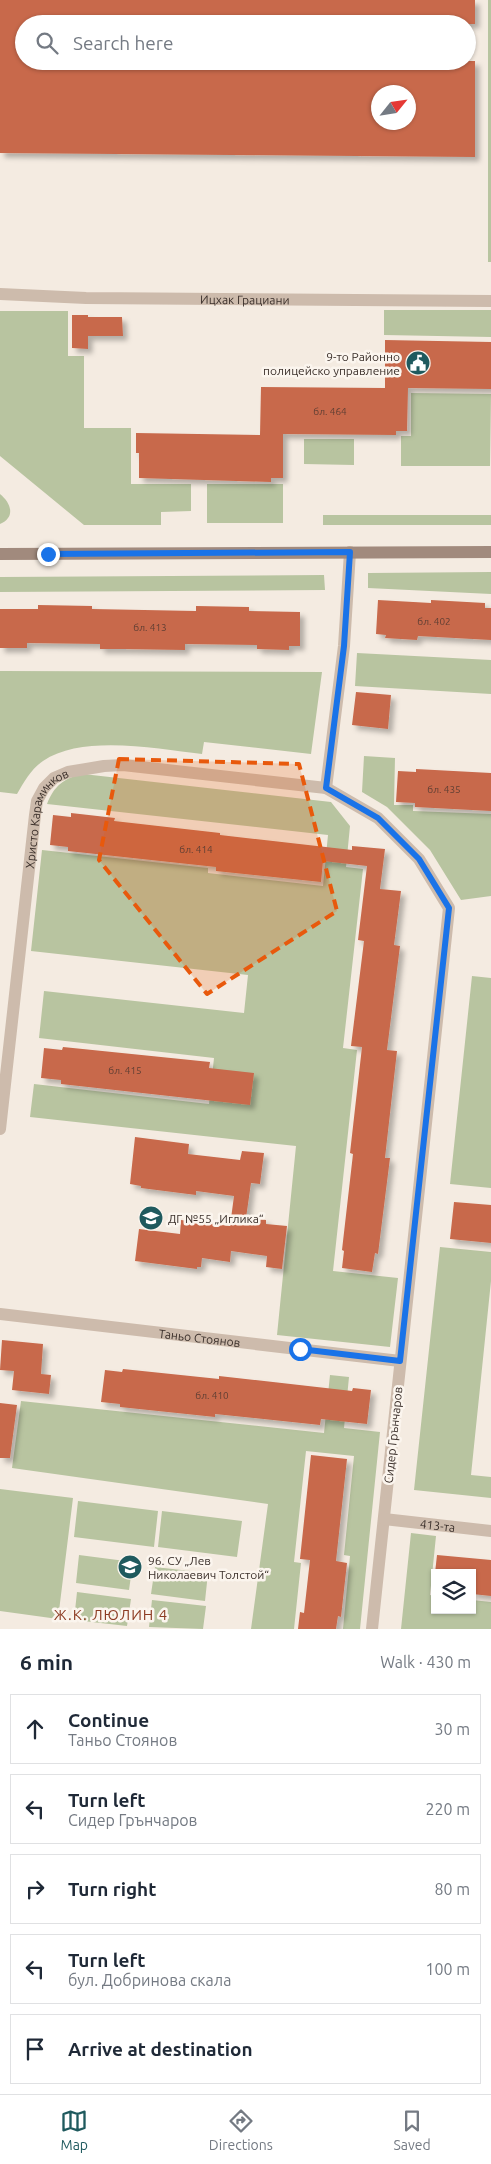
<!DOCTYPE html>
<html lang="en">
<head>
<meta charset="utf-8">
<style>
  body { margin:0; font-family:Ubuntu,sans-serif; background:#f6f6f7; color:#1f2937 }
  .controls { position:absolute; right:15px; bottom:15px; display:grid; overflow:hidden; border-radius:0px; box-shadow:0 1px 4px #0004 }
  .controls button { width:45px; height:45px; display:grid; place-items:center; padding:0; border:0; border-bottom:1px solid #e0e1e3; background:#fff; color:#1f2937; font:25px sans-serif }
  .compass { position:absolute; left:371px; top:85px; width:45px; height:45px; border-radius:50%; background:#fff; box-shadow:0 1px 4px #0004; rotate:60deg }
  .stop { position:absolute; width:15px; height:15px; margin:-11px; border:4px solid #1a73e8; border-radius:50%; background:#fff }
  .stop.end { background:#1a73e8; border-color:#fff; box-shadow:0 1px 5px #0008 }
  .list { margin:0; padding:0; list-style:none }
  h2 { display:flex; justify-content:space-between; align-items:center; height:65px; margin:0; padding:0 20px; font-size:21px }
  h2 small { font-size:16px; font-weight:400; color:#747a83 }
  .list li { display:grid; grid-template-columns:32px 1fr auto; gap:15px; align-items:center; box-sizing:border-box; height:70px; margin:0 10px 10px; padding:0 10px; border:1px solid #e0e1e3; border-radius:0px }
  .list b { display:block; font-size:19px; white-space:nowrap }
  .list p { margin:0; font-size:16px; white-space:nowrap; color:#747a83 }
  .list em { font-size:16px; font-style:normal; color:#747a83 }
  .icon { flex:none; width:28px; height:28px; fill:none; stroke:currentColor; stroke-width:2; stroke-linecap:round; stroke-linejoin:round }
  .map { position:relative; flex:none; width:491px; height:1629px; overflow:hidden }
  .search { position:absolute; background:#fff; box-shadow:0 1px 4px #0004; left:15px; right:15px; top:15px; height:55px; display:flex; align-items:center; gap:12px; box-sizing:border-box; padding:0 18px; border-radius:28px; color:#747a83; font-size:19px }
  .sheet { height:465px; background:#fff }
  nav { display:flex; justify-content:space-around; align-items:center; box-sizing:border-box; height:70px; border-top:1px solid #e0e1e3; background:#fff; font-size:14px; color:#747a83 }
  nav a { display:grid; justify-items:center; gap:2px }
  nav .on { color:#1f5a5e }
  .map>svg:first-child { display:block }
  .green { fill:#b8c4a0 }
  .building { fill:#c8694b; fill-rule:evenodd; filter:url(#shadow) }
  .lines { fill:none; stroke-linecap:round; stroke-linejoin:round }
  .street { stroke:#cdbbac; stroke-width:12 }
  .secondary { stroke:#a18a7d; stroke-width:12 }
  .route { stroke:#1a73e8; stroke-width:6 }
  .marked { fill:#e8590c; fill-opacity:0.2; stroke:#e8590c; stroke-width:4; stroke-dasharray:10 6; stroke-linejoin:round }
  .labels { text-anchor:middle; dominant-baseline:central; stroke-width:5; stroke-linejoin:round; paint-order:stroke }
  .number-label { font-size:10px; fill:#5e3e33 }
  .street-label { font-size:12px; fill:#3b302b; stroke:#fbf5ee }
  .poi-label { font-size:12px; fill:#3b302b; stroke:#fbf5ee; text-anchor:start }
  .quarter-label { font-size:15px; letter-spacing:1px; fill:#8c3b22; stroke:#fbf5ee }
</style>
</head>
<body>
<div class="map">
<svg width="491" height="1629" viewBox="0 0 491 1629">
  <defs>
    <filter id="shadow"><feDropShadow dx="4.5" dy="4.5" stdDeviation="2.5" flood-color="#0004"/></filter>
  </defs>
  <rect width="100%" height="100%" fill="#f4ebe1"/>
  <path class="green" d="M488,0H491V262H488Z
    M384,310H491V337L384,335Z
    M0,311H68V356H84V428H131V484H191V511L161,512V525H84L0,456Z
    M411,393L491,394L490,466H401V436H411Z
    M304,439H354V465L304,464Z
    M207,484H283V523H207Z
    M0,494C11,503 16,517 0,524Z
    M323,515H491V525H323Z
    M491,572V594L368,588V573Z
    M324,575L325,590L0,592V577Z
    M357,653L491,660V694L355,686Z
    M0,671L322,672L311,754L204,742L202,754C157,749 83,734 43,761C31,769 24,782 17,794L0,792Z
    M364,756L395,758L394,805H413V811L491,814V896L461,900L430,850L387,807L362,792Z
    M83,774L331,802L350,826L346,867L363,869L343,1048L357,1050L333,1271L398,1278L390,1347L277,1335L296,1146L30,1117L34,1084L209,1104L214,1058L39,1038L44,991L244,1013L248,975L31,951L42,850L208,868V873L323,886L328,835L47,804C54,786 64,778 83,774Z
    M472,976L491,978V1188L450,1184Z
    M440,1247L491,1252V1281L471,1475L491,1477V1498L414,1490Z
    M330,1375L349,1377L344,1428L380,1432L360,1629H343L350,1556L344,1555L354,1456L306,1451L294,1562L301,1563L294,1629H251L268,1504L12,1468L21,1401L324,1433Z
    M0,1489L73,1498L58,1619L0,1611Z
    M78,1501L158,1511L154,1547L74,1537Z
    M162,1511L242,1521L237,1557L158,1547Z
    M411,1533L436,1536L430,1595L435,1596V1610H472V1600L491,1602V1629H401Z
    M79,1555L133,1562L129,1590L76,1583Z
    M155,1567L208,1573L205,1601L151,1594Z
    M77,1592L131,1599L127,1626L74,1620Z
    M152,1600L206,1606L203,1629L149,1627Z"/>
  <path class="building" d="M0,0H475V24H24V61H475V157L0,153ZM378,92H408V122H378Z
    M72,315H88V317H122L123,336H88V349L72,348Z
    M385,340L491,342V389L408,388L407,431H396V435L283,434V478H271V482L139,478V453H136V433L260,435L261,387L385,388Z
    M378,600L431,603V600L485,603V608H491V640L418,636L417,640L385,638L386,635L376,634Z
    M38,605L92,606V609L196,611V606L249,607V611L300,612V646H289V650L257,649V645L185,644V650L124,649H100V644L27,643V648H0V609H38Z
    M356,692L391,695L388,729L352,725Z
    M416,769L491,773V811L415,807V803L396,802L398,771L416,772Z
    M71,813L115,818L114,821L220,833V835L352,850V846L385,849L380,889L401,891L394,945L400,946L387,1050L397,1051L385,1158H390L378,1254L375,1253L372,1272L342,1268L344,1251L342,1250L353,1154L350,1153L362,1047L351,1046L364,941L358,940L367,866L323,861L321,882L216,871V867L68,851V847L50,845L53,815L71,817Z
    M63,1047L210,1062L209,1068L254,1073L250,1105L61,1084V1080L41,1078L44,1048L62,1050Z
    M135,1137L189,1144L188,1154L240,1160L242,1151L264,1153L260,1184L251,1183L246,1218L266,1220V1224L287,1226L282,1269L266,1267L267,1256L231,1251L230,1262L202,1258L201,1267H197V1269L135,1261L139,1229L180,1234L181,1220L230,1226L234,1196L196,1191V1195L141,1188V1186L130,1184Z
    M454,1202L491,1205V1243L450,1239Z
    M2,1340L43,1344L41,1374L51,1375L49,1394L12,1390L14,1371L0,1370Z
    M123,1369L219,1379V1376L352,1391L353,1388L371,1390L367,1424L321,1419L320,1425L215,1414V1417L120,1407V1404L101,1402L105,1370L122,1372Z
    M0,1403L17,1405L10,1458H0Z
    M311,1455L347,1459L336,1561L347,1563L341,1617L338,1616L336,1629H298L300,1612L304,1613L310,1560L300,1559Z
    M437,1555L491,1560V1596L472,1594V1573H435Z"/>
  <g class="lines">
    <g class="street">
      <path id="s1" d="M0,294L86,298L491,301"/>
      <path d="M326,788L344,646L350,552"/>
      <path id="s2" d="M0,1129L35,815L37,801L44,788L54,778L68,772L104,766L123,765L326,788L378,818L419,859L449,908L372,1629"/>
      <path id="s3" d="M0,1314L400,1361"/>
      <path id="s4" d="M384,1519L491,1531"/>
    </g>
    <path class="secondary" d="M0,554L491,552"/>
  </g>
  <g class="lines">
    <path class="route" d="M48,554L350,552L344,646L326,788L378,818L419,859L449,908L400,1361L300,1349"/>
  </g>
  <path class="marked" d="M119,759L299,764L337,911L207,994L99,860Z"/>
  <defs>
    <symbol id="civic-disc" viewBox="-11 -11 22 22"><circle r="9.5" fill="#1f5a5e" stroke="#fbf5ee"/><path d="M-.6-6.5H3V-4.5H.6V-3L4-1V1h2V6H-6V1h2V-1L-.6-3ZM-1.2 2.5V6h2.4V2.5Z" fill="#fff"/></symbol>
    <symbol id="school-disc" viewBox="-11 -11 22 22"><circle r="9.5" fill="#1f5a5e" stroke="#fbf5ee"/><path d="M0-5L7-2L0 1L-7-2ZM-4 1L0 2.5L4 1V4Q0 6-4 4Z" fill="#fff"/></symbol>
  </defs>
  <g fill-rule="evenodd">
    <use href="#civic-disc" x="404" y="349" width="28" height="28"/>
    <use href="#school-disc" x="137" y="1204" width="28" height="28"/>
    <use href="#school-disc" x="116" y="1553" width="28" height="28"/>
  </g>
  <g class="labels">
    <g class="number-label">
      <text x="330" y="411">бл. 464</text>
      <text x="434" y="621">бл. 402</text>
      <text x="150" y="627">бл. 413</text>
      <text x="444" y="789">бл. 435</text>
      <text x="196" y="849">бл. 414</text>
      <text x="125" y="1070">бл. 415</text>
      <text x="212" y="1395">бл. 410</text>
    </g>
    <g class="street-label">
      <text stroke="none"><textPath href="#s1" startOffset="245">Ицхак Грациани</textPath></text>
      <text stroke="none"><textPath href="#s2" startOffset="318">Христо Караминков</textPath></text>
      <text stroke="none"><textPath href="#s3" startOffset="201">Таньо Стоянов</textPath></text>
      <text transform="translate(393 1435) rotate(-84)">Сидер Грънчаров</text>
      <text stroke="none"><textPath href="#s4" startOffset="54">413-та</textPath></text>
    </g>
    <g class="poi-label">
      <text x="400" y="356" text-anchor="end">9-то Районно<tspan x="400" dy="14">полицейско управление</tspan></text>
      <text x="168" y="1218">ДГ №55 „Иглика“</text>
      <text x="148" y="1560">96. СУ „Лев<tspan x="148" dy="14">Николаевич Толстой“</tspan></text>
    </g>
    <g class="quarter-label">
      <text x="111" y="1614">Ж.К. ЛЮЛИН 4</text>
    </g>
  </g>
</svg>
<div class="controls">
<button><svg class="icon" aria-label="layers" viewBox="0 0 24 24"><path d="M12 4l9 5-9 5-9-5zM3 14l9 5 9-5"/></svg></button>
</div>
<svg class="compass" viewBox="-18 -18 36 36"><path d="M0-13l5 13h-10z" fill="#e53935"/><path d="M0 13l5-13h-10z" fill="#747a83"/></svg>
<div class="stop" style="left:300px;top:1349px"></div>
<div class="stop end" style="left:48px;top:554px"></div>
<div class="search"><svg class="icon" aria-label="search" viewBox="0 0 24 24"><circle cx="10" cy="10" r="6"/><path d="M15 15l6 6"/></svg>Search here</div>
</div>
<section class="sheet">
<h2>6 min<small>Walk · 430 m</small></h2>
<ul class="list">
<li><svg class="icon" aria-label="ahead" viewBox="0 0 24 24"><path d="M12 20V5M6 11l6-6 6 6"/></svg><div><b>Continue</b><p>Таньо Стоянов</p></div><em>30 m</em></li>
<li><svg class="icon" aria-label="left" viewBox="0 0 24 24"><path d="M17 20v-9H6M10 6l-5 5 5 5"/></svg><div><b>Turn left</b><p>Сидер Грънчаров</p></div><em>220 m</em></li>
<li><svg class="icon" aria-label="right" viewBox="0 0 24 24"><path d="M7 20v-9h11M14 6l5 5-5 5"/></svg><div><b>Turn right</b></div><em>80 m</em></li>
<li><svg class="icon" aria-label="left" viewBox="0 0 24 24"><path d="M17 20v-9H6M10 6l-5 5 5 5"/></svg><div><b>Turn left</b><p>бул. Добринова скала</p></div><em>100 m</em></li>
<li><svg class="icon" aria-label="arrive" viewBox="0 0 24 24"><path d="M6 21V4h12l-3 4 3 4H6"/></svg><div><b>Arrive at destination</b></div></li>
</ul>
</section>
<nav>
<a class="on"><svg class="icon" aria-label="map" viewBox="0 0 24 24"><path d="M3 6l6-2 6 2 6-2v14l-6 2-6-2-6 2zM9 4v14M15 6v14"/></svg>Map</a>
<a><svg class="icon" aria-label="directions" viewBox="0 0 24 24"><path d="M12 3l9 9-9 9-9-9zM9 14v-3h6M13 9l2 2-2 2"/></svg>Directions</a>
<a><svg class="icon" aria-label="saved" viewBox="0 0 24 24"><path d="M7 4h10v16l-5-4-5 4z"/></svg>Saved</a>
</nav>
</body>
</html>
